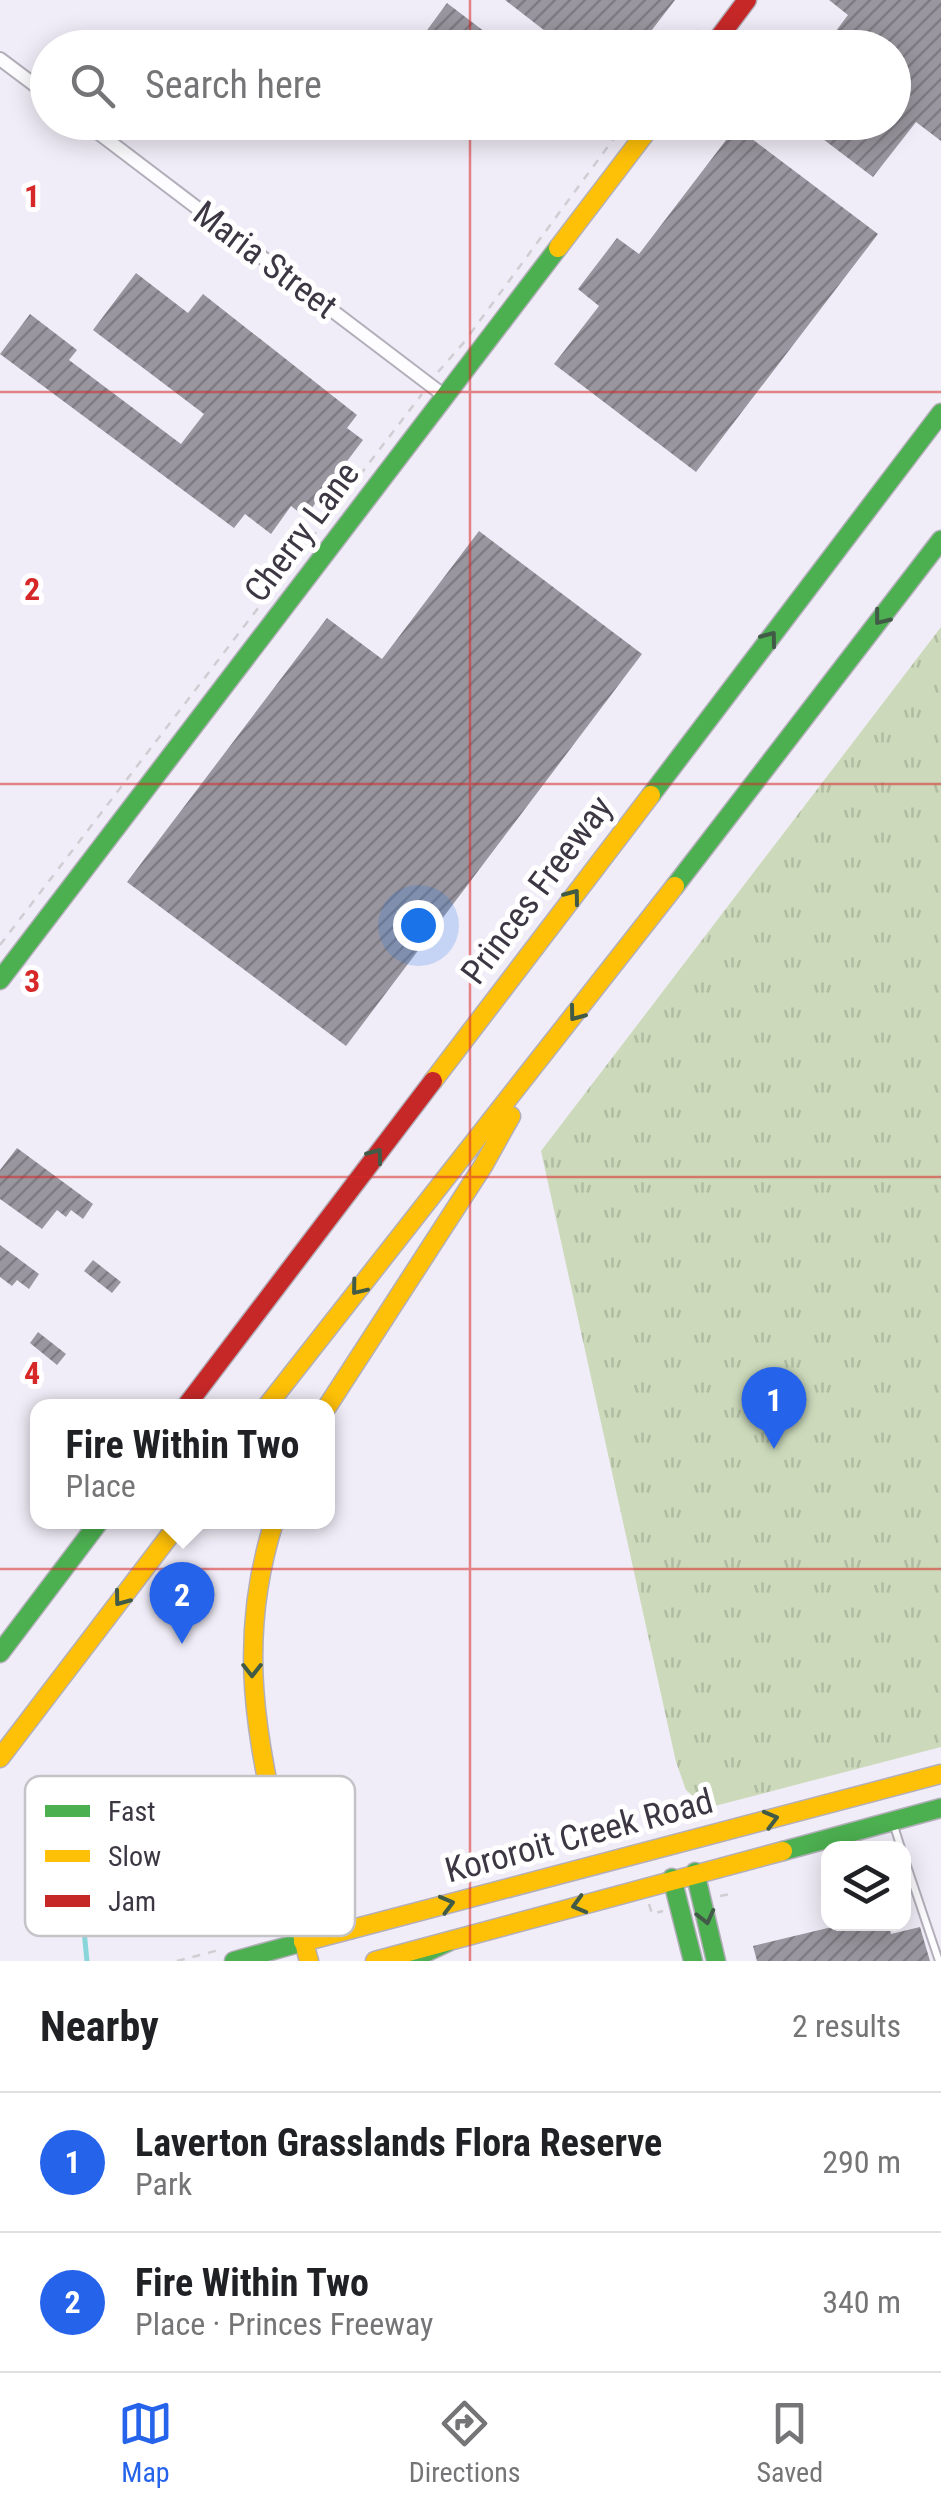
<!DOCTYPE html>
<html lang="en">
<head>
<meta charset="utf-8">
<style>
  body { margin:0; font-family:"Roboto Condensed",sans-serif; background:#f6f6f6; color:#202124 }
  .controls { position:absolute; right:30px; bottom:30px; display:grid; overflow:hidden; border-radius:20px; box-shadow:0 5px 25px #0003 }
  .controls button { width:90px; height:90px; display:grid; place-items:center; padding:0; border:0; border-bottom:2px solid #e0e0e0; background:#fff; color:#202124; font:50px sans-serif }
  .you { position:absolute; left:418px; top:925px; width:35px; height:35px; margin:-25px; border:8px solid #fff; border-radius:50%; background:#1a73e8; box-shadow:0 0 0 15px #1a73e833 }
  .badge { display:grid; place-items:center; width:65px; height:65px; border-radius:50%; background:#2563eb; color:#fff; font-size:32px; font-weight:700 }
  .pin { position:absolute; translate:-50% -82px; filter:drop-shadow(0 2px 5px #0008) }
  .pin::after { content:''; position:absolute; top:52px; width:35px; height:30px; background:inherit; clip-path:polygon(0 0,100% 0,50% 100%) }
  .popup { position:absolute; left:30px; top:1399px; width:305px; height:130px; box-sizing:border-box; display:grid; place-content:center; border-radius:20px; background:#fff; filter:drop-shadow(0 2px 8px #0005); font-size:32px; white-space:nowrap; color:#757577 }
  .popup b { font-size:38px; color:#202124 }
  .popup::after { content:''; position:absolute; left:50%; top:100%; margin-left:-20px; border:20px solid transparent; border-top-color:#fff }
  .list { margin:0; padding:0; list-style:none }
  h2 { display:flex; justify-content:space-between; align-items:center; height:130px; margin:0; padding:0 40px; font-size:42px }
  h2 small { font-size:32px; font-weight:400; color:#757577 }
  .list li { display:grid; grid-template-columns:65px 1fr auto; gap:30px; align-items:center; box-sizing:border-box; height:140px; padding:0 40px; border-top:2px solid #e0e0e0 }
  .list b { display:block; font-size:38px; white-space:nowrap }
  .list p { margin:0; font-size:32px; white-space:nowrap; color:#757577 }
  .list em { font-size:32px; font-style:normal; color:#757577 }
  .icon { flex:none; width:55px; height:55px; fill:none; stroke:currentColor; stroke-width:2; stroke-linecap:round; stroke-linejoin:round }
  .map { position:relative; flex:none; width:941px; height:1961px; overflow:hidden }
  .search { position:absolute; background:#fff; box-shadow:0 5px 25px #0003; left:30px; right:30px; top:30px; height:110px; display:flex; align-items:center; gap:25px; box-sizing:border-box; padding:0 35px; border-radius:55px; color:#757577; font-size:38px }
  .sheet { height:410px; background:#fff }
  nav { display:flex; justify-content:space-around; align-items:center; box-sizing:border-box; height:140px; border-top:2px solid #e0e0e0; background:#fff; font-size:28px; color:#757577 }
  nav a { display:grid; justify-items:center; gap:5px }
  nav .on { color:#2563eb }
  .map>svg:first-child { display:block }
  .grass { fill:url(#grass-tufts) }
  .lines { fill:none; stroke-linecap:round; stroke-linejoin:round }
  .stream { stroke:#88d5da; stroke-width:5 }
  .building { fill:url(#building-hatch) }
  .lane-casing { stroke:#b3afba; stroke-width:10 }
  .street-casing { stroke:#b3afba; stroke-width:16 }
  .fast-casing { stroke:#b3afba; stroke-width:21 }
  .slow-casing { stroke:#b3afba; stroke-width:21 }
  .jam-casing { stroke:#b3afba; stroke-width:21 }
  .path { stroke:#cfced3; stroke-width:2.5; stroke-dasharray:8 8; stroke-linecap:butt }
  .lane { stroke:#fdfcfe; stroke-width:6 }
  .street { stroke:#fdfcfe; stroke-width:12 }
  .fast { stroke:#4caf50; stroke-width:18 }
  .slow { stroke:#ffc107; stroke-width:18 }
  .jam { stroke:#c62828; stroke-width:18 }
  .oneway { stroke:#415b47 }
  .grid { fill:none; stroke:#d62828; stroke-width:2.5; stroke-opacity:0.55 }
  .labels { text-anchor:middle; dominant-baseline:central; stroke-width:10; stroke-linejoin:round; paint-order:stroke }
  .street-label { font-size:35px; fill:#3c3743; stroke:#fff }
  .key { fill:#fff; stroke:#c4c3c7; stroke-width:2.5 }
  .key-label { font-size:28px; fill:#3c3743 }
  .grid-label { font-size:32px; text-anchor:middle; font-weight:bold; fill:#d62828; stroke:#fff; stroke-width:10; stroke-linejoin:round; paint-order:stroke }
</style>
</head>
<body>
<div class="map">
<svg width="941" height="1961" viewBox="0 0 941 1961">
  <defs>
    <pattern id="grass-tufts" width="24" height="20" patternUnits="userSpaceOnUse" patternTransform="scale(2.5)"><rect width="24" height="20" fill="#ccdabb"/><path d="M3 7l-1-3M5 7V3M7 7l1-3M15 17l-1-3M17 17v-4M19 17l1-3" fill="none" stroke="#b0bca2"/></pattern>
    <pattern id="building-hatch" width="6" height="6" patternUnits="userSpaceOnUse" patternTransform="scale(2.5)"><rect width="6" height="6" fill="#9a969f"/><path d="M-1 1l2-2M0 6l6-6M5 7l2-2" fill="none" stroke="#7f7b83"/></pattern>
  </defs>
  <rect width="100%" height="100%" fill="#f1edf8"/>
  <path class="grass" d="M941,627V1747L707,1808L686,1790L676,1762L541,1151Z"/>
  <g class="lines">
    <path class="stream" d="M49,1798C81,1845 81,1906 87,1961"/>
  </g>
  <path class="building" d="M505,0H675L638,48H567Z
    M829,0H941V141L916,122L873,177L819,136L829,122H894V48H823L848,15Z
    M447,3L506,48H435L422,37Z
    M736,127L878,234L696,472L554,364L599,306L578,289L617,238L639,254Z
    M136,273L188,313L203,294L357,415L347,428L363,440L305,517L291,506L271,534L245,514L234,528L0,354L30,314L77,350L69,360L181,444L204,414L93,330Z
    M479,531L642,654L346,1046L127,882L327,618L382,659Z
    M17,1148L93,1204L83,1219L71,1210L66,1217L57,1210L42,1229L0,1199V1170Z
    M0,1245L39,1274L29,1289L17,1280L12,1286L0,1277Z
    M93,1260L121,1282L112,1293L84,1271Z
    M38,1332L66,1354L57,1365L30,1343Z
    M831,1924H889L891,1934L920,1927L930,1961H757L753,1946L832,1927Z"/>
  <g class="lines">
    <defs>
      <path id="lane" d="M894,1826L901,1848
        M904,1857L939,1961"/>
      <path id="street" d="M0,59L48,95
        M84,122L446,397"/>
      <path id="fast" d="M651,795L941,413
        M675,886L941,540
        M0,980L558,248
        M0,1653L99,1522
        M783,1851L941,1808
        M295,1855L323,1912L352,1929
        M695,1872L716,1961
        M672,1878L693,1961
        M234,1961L303,1942
        M408,1961L448,1942"/>
      <path id="slow" d="M558,248L654,122
        M433,1081L651,795
        M267,1406L675,886
        M327,1407L483,1166L511,1116
        M274,1522C236,1641 256,1738 284,1856C293,1891 299,1926 309,1961
        M0,1758L180,1522
        M303,1942L941,1774
        M375,1961L783,1851"/>
      <path id="jam" d="M711,48L747,0
        M186,1406L433,1081"/>
    </defs>
    <use href="#lane" class="lane-casing"/>
    <use href="#street" class="street-casing"/>
    <use href="#fast" class="fast-casing"/>
    <use href="#slow" class="slow-casing"/>
    <use href="#jam" class="jam-casing"/>
    <path class="path" d="M684,48L698,30
      M470,334L626,122
      M438,372L466,340
      M0,945L422,394
      M720,1896L730,1894
      M649,1904L652,1914L663,1911
      M177,1961L219,1950"/>
    <use href="#lane" class="lane"/>
    <use href="#street" class="street"/>
    <use href="#fast" class="fast"/>
    <use href="#slow" class="slow"/>
    <use href="#jam" class="jam"/>
  </g>
  <defs><path id="oneway-chevron" d="M-2-3.5L2.5 0L-2 3.5" fill="none" stroke-width="1.6" stroke-linecap="round" stroke-linejoin="round" transform="scale(2.5)"/></defs>
  <g class="oneway">
    <use href="#oneway-chevron" transform="translate(881 618) rotate(128)"/>
    <use href="#oneway-chevron" transform="translate(770 638) rotate(-53)"/>
    <use href="#oneway-chevron" transform="translate(573 896) rotate(-53)"/>
    <use href="#oneway-chevron" transform="translate(576 1014) rotate(127)"/>
    <use href="#oneway-chevron" transform="translate(376 1155) rotate(-53)"/>
    <use href="#oneway-chevron" transform="translate(358 1288) rotate(129)"/>
    <use href="#oneway-chevron" transform="translate(121 1599) rotate(127)"/>
    <use href="#oneway-chevron" transform="translate(252 1670) rotate(90)"/>
    <use href="#oneway-chevron" transform="translate(771 1819) rotate(-15)"/>
    <use href="#oneway-chevron" transform="translate(447 1904) rotate(-15)"/>
    <use href="#oneway-chevron" transform="translate(579 1905) rotate(164)"/>
    <use href="#oneway-chevron" transform="translate(706 1917) rotate(76)"/>
  </g>
  <path class="grid" d="M470,0V48M470,122V1961M0,392H941M0,784H941M0,1177H941M0,1569H941"/>
  <g class="labels">
    <g class="street-label">
      <text transform="translate(265 260) rotate(37)">Maria Street</text>
      <text transform="translate(302 532) rotate(-53)">Cherry Lane</text>
      <text transform="translate(537 890) rotate(-53)">Princes Freeway</text>
      <text transform="translate(579 1836) rotate(-15)">Kororoit Creek Road</text>
    </g>
  </g>
  <rect x="25" y="1776" width="330" height="160" rx="15" class="key"/>
  <rect x="45" y="1805" width="45" height="12" fill="#4caf50"/>
  <rect x="45" y="1850" width="45" height="12" fill="#ffc107"/>
  <rect x="45" y="1895" width="45" height="12" fill="#c62828"/>
  <g class="key-label">
    <text x="108" y="1821">Fast</text>
    <text x="108" y="1866">Slow</text>
    <text x="108" y="1911">Jam</text>
  </g>
  <g class="grid-label">
    <text x="32" y="207">1</text>
    <text x="32" y="600">2</text>
    <text x="32" y="992">3</text>
    <text x="32" y="1384">4</text>
  </g>
</svg>
<div class="controls">
<button><svg class="icon" aria-label="layers" viewBox="0 0 24 24"><path d="M12 4l9 5-9 5-9-5zM3 14l9 5 9-5"/></svg></button>
</div>
<div class="you"></div>
<div class="pin badge" style="left:774px;top:1449px">1</div>
<div class="pin badge" style="left:182px;top:1644px">2</div>
<div class="popup"><b>Fire Within Two</b>Place</div>
<div class="search"><svg class="icon" aria-label="search" viewBox="0 0 24 24"><circle cx="10" cy="10" r="6"/><path d="M15 15l6 6"/></svg>Search here</div>
</div>
<section class="sheet">
<h2>Nearby<small>2 results</small></h2>
<ul class="list">
<li><span class="badge">1</span><div><b>Laverton Grasslands Flora Reserve</b><p>Park</p></div><em>290 m</em></li>
<li><span class="badge">2</span><div><b>Fire Within Two</b><p>Place · Princes Freeway</p></div><em>340 m</em></li>
</ul>
</section>
<nav>
<a class="on"><svg class="icon" aria-label="map" viewBox="0 0 24 24"><path d="M3 6l6-2 6 2 6-2v14l-6 2-6-2-6 2zM9 4v14M15 6v14"/></svg>Map</a>
<a><svg class="icon" aria-label="directions" viewBox="0 0 24 24"><path d="M12 3l9 9-9 9-9-9zM9 14v-3h6M13 9l2 2-2 2"/></svg>Directions</a>
<a><svg class="icon" aria-label="saved" viewBox="0 0 24 24"><path d="M7 4h10v16l-5-4-5 4z"/></svg>Saved</a>
</nav>
</body>
</html>
